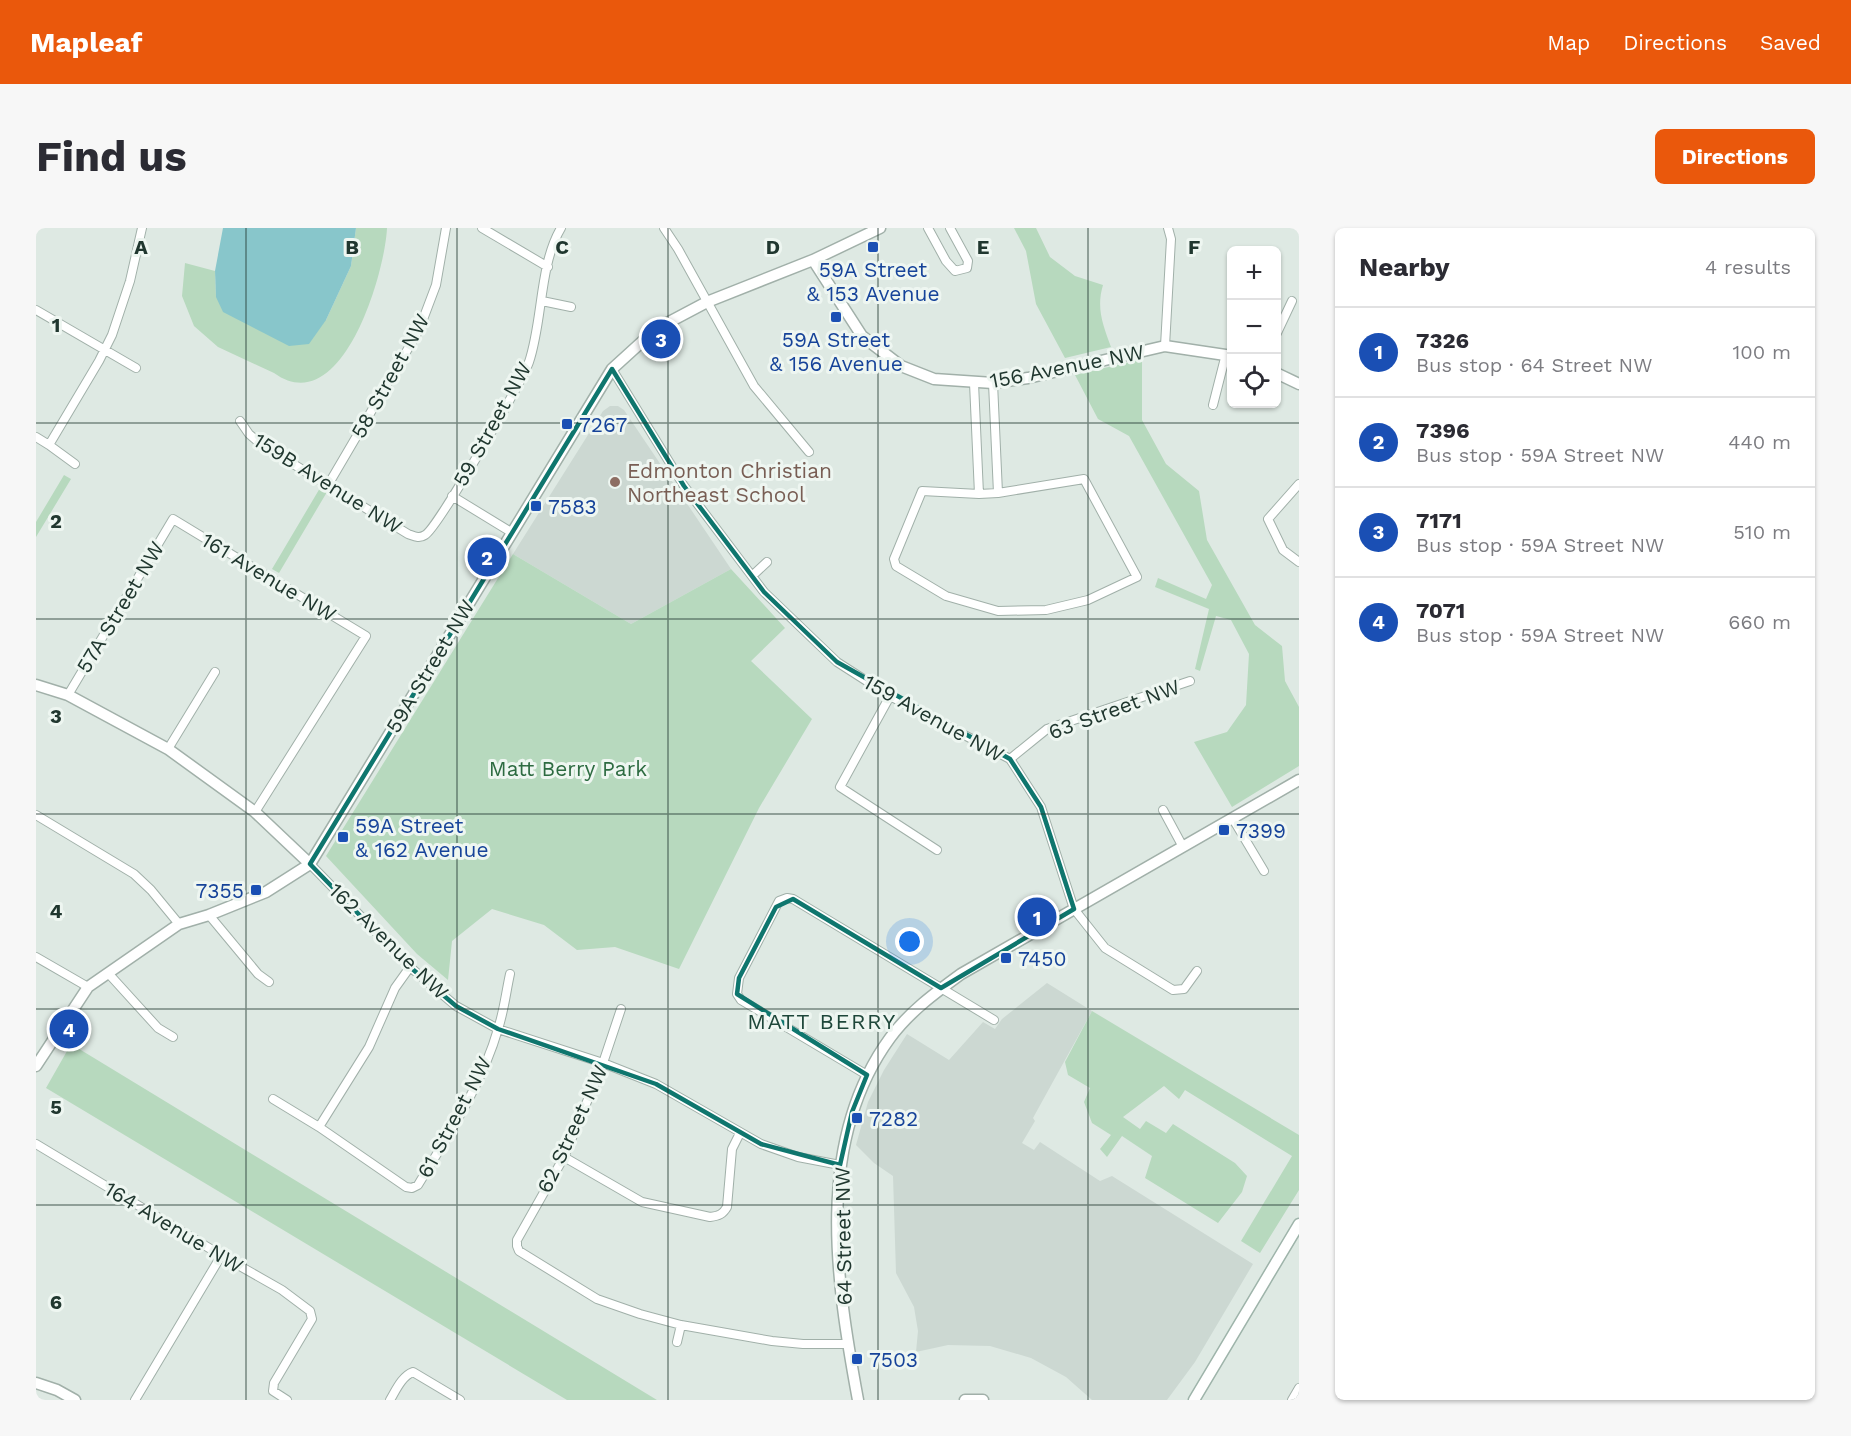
<!DOCTYPE html>
<html lang="en">
<head>
<meta charset="utf-8">
<style>
  body { margin:0; font-family:"Work Sans",sans-serif; background:#f7f7f7; color:#2b2b33 }
  .controls { position:absolute; right:18px; top:18px; display:grid; overflow:hidden; border-radius:9px; box-shadow:0 2px 4px #0004 }
  .controls button { width:54px; height:54px; display:grid; place-items:center; padding:0; border:0; border-bottom:2px solid #e1e1e2; background:#fff; color:#2b2b33; font:30px sans-serif }
  .you { position:absolute; left:874px; top:714px; width:21px; height:21px; margin:-15px; border:4px solid #fff; border-radius:50%; background:#1a73e8; box-shadow:0 0 0 9px #1a73e833 }
  .badge { display:grid; place-items:center; width:39px; height:39px; border-radius:50%; background:#ea580c; color:#fff; font-size:20px; font-weight:700 }
  .pin { position:absolute; translate:-50% -50%; border:3px solid #fff; box-shadow:0 2px 6px #0006 }
  .list { margin:0; padding:0; list-style:none }
  h2 { display:flex; justify-content:space-between; align-items:center; height:78px; margin:0; padding:0 24px; font-size:26px }
  h2 small { font-size:20px; font-weight:400; color:#7c7c81 }
  .list li { display:grid; grid-template-columns:39px 1fr auto; gap:18px; align-items:center; box-sizing:border-box; height:90px; padding:0 24px; border-top:2px solid #e1e1e2 }
  .list b { display:block; font-size:22px; white-space:nowrap }
  .list p { margin:0; font-size:20px; white-space:nowrap; color:#7c7c81 }
  .list em { font-size:20px; font-style:normal; color:#7c7c81 }
  .icon { flex:none; width:33px; height:33px; fill:none; stroke:currentColor; stroke-width:2; stroke-linecap:round; stroke-linejoin:round }
  .map { position:relative; flex:none; width:1263px; height:1172px; overflow:hidden; border-radius:9px }
  header { display:flex; align-items:center; gap:36px; box-sizing:border-box; height:84px; padding:0 30px; background:#ea580c; color:#fff }
  header strong { font-size:28px }
  nav { display:flex; gap:33px; margin-inline-start:auto; font-size:21px }
  .intro { display:flex; align-items:center; justify-content:space-between; box-sizing:border-box; height:144px; padding:0 36px }
  h1 { margin:0; font-size:42px }
  .button { padding:15px 27px; border-radius:9px; background:#ea580c; color:#fff; font-size:21px; font-weight:700 }
  main { display:flex; gap:36px; padding:0 36px }
  aside { flex:1; background:#fff; border-radius:9px; box-shadow:0 2px 4px #0004 }
  .map>svg:first-child { display:block }
  .built { fill:#ccd8d2 }
  .green { fill:#b7d9be }
  .water { fill:#88c6cb }
  .lines { fill:none; stroke-linecap:round; stroke-linejoin:round }
  .minor-casing { stroke:#a1b0a9; stroke-width:10 }
  .tertiary-casing { stroke:#a1b0a9; stroke-width:13 }
  .secondary-casing { stroke:#9eb4aa; stroke-width:13 }
  .minor { stroke:#fff; stroke-width:8 }
  .tertiary { stroke:#fff; stroke-width:10 }
  .secondary { stroke:#fff; stroke-width:10 }
  .marked { fill:none; stroke:#0f766e; stroke-width:4.5; stroke-linejoin:round }
  .grid { fill:none; stroke:#20372f; stroke-width:1.5; stroke-opacity:0.55 }
  .transit-dot { fill:#1a4fb4; stroke:#eef6f1; stroke-width:2 }
  .education-dot { fill:#8d6e63; stroke:#eef6f1; stroke-width:2 }
  .labels { text-anchor:middle; dominant-baseline:central; stroke-width:6; stroke-linejoin:round; paint-order:stroke }
  .transit-label { font-size:21px; fill:#164399; stroke:#eef6f1; text-anchor:start }
  .street-label { font-size:21px; fill:#20372f; stroke:#eef6f1 }
  .education-label { font-size:21px; fill:#785e54; stroke:#eef6f1; text-anchor:start }
  .park-label { font-size:21px; fill:#2d6b41; stroke:#eef6f1 }
  .neighbourhood-label { font-size:22px; letter-spacing:1.5px; fill:#1e473a; stroke:#eef6f1 }
  .grid-label { font-size:20px; text-anchor:middle; font-weight:bold; fill:#20372f; stroke:#eef6f1; stroke-width:6; stroke-linejoin:round; paint-order:stroke }
</style>
</head>
<body>
<header>
<strong>Mapleaf</strong>
<nav><a>Map</a><a>Directions</a><a>Saved</a></nav>
</header>
<div class="intro"><h1>Find us</h1><a class="button">Directions</a></div>
<main>
<div class="map">
<svg width="1263" height="1172" viewBox="0 0 1263 1172">
  <rect width="100%" height="100%" fill="#dee9e3"/>
  <path class="built" d="M574,178H582L588,182L695,341L595,396L477,326L567,183Z
    M1011,755L1056,783L997,890L999,893L986,915L998,922L1004,914L1064,953L1076,948L1217,1036L1159,1134L1131,1172H1056L1030,1149L995,1130L954,1118L912,1117L880,1124L882,1103L878,1079L860,1045L857,948L838,935L820,917L832,874L848,842L871,806L913,832L947,794L959,801L966,791Z"/>
  <path class="green" d="M320,0H351C349,45 306,194 238,145L182,119L158,98L146,68L149,35L179,43L180,69L290,92L315,38Z
    M978,0H1000L1014,29L1039,48L1067,57C1060,80 1067,97 1075,119L1029,130L1000,76L990,23Z
    M1106,131V192L1130,236L1163,263L1171,312L1219,397L1246,418L1249,453L1263,479V538L1196,579L1158,514L1191,504L1210,477L1213,426L1195,392L1180,388L1164,443L1159,441L1173,381L1119,359L1122,350L1170,371L1176,357L1093,208L1062,191L1039,147Z
    M28,247L35,251L0,309V294Z
    M284,260L291,264L243,345L236,341Z
    M477,326L595,396L695,341L749,400L715,433L776,491L723,580L643,741L579,719L541,722L508,697L456,681L416,713L412,752L381,726L290,628Z
    M1056,783L1263,907V962L1224,1025L1205,1013L1256,928L1149,862L1143,871L1128,858L1087,889L1104,901L1110,893L1130,905L1137,896L1199,935L1211,948L1206,964L1182,995L1109,950L1116,928L1086,908L1071,929L1064,921L1075,907L1056,895L1048,874L1054,860L1032,847L1029,834Z
    M35,816L621,1172H531L10,860Z"/>
  <path class="water" d="M187,0H320L315,38L290,92L273,116L253,118L187,84L180,69L179,43Z"/>
  <g class="lines">
    <defs>
      <path id="minor" d="M446,0L512,39
        M628,0L642,21L718,158L773,224
        M892,0L910,33L919,43L931,40L932,33L914,0
        M506,73L535,79
        M0,82L100,140
        M1240,107L1256,73
        M1129,118L1135,11L1132,0
        M576,141L648,258L728,364L801,434L854,468L974,531L1005,579L1038,681L1069,720L1137,762L1148,761L1161,743
        M938,155L943,266
        M957,155L962,265
        M1177,177L1190,126
        M204,193L213,206L226,217L372,306C378,308 383,311 389,307C401,301 486,153 493,134C507,93 503,37 525,0
        M0,209L13,217L63,133L76,107L94,53L106,0
        M13,217L39,236
        M1048,251L1101,349L1052,372L1010,382L962,383L910,368L860,338L858,331L886,263L943,266L962,265Z
        M1263,256L1232,291L1247,322L1263,334
        M292,257L383,102L400,57L410,0
        M416,268L475,304
        M716,348L731,334
        M32,467L137,291L330,408L219,584
        M854,468L804,559L901,622
        M132,521L179,444
        M974,531L1011,501L1154,453
        M1127,582L1147,619
        M0,587L98,646L115,662L143,696
        M1197,591L1228,643
        M274,636L374,739L420,778L462,801L567,835L620,856L725,916L762,929L804,937
        M173,687L222,746L233,754
        M0,729L52,759
        M72,745L122,800L137,809
        M585,781L567,835L528,929L481,1012V1018L483,1023L561,1071L604,1086L645,1097L736,1113L767,1116H811
        M831,847L705,772L701,766L703,750L743,673L751,670L757,671L958,792
        M237,871L283,899L370,959L376,960L382,957C412,907 446,857 462,801C468,783 470,764 474,746
        M283,899L333,819L359,760L374,739
        M0,916L188,1029L246,1062L274,1083L276,1091L238,1155L237,1163L251,1172
        M528,929L606,974L674,989C683,988 687,986 691,979L696,921L704,905
        M641,1114L645,1097
        M99,1172L185,1028
        M354,1172C360,1162 366,1148 377,1144L424,1172
        M1256,1172L1263,1160"/>
      <path id="tertiary" d="M777,32L826,108L865,138L898,151L957,155L992,150L1129,118L1196,128
        M1240,145L1263,156
        M0,457L32,467L132,521L219,584L274,636
        M0,838L52,759L143,696L173,687L230,664L274,636L576,141L620,101L671,74L777,32L844,0
        M0,1155L21,1162L39,1172
        M822,1172C800,1053 778,914 854,810C873,784 899,765 925,746L1263,552
        M929,1172H947"/>
      <path id="secondary" d="M1158,1172L1263,996"/>
    </defs>
    <use href="#minor" class="minor-casing"/>
    <use href="#tertiary" class="tertiary-casing"/>
    <use href="#secondary" class="secondary-casing"/>
    <use href="#minor" class="minor"/>
    <use href="#tertiary" class="tertiary"/>
    <use href="#secondary" class="secondary"/>
  </g>
  <path class="marked" d="M576,141L648,258L728,364L801,434L974,531L1005,579L1038,681L905,760L757,671L740,679L703,750L701,766L831,847L816,884L804,937L725,916L620,856L462,801L420,778L374,739L274,636Z"/>
  <path class="grid" d="M210,0V1172M421,0V1172M632,0V1172M842,0V1172M1052,0V1172M0,195H1263M0,391H1263M0,586H1263M0,781H1263M0,977H1263"/>
  <g class="transit-dot">
    <rect x="831" y="13" width="12" height="12" rx="3"/>
    <rect x="794" y="83" width="12" height="12" rx="3"/>
    <rect x="525" y="190" width="12" height="12" rx="3"/>
    <rect x="494" y="272" width="12" height="12" rx="3"/>
    <rect x="1182" y="596" width="12" height="12" rx="3"/>
    <rect x="301" y="603" width="12" height="12" rx="3"/>
    <rect x="214" y="656" width="12" height="12" rx="3"/>
    <rect x="964" y="724" width="12" height="12" rx="3"/>
    <rect x="815" y="884" width="12" height="12" rx="3"/>
    <rect x="815" y="1125" width="12" height="12" rx="3"/>
  </g>
  <circle class="education-dot" cx="579" cy="254" r="6"/>
  <g class="labels">
    <g class="transit-label">
      <text x="837" y="41" text-anchor="middle">59A Street<tspan x="837" dy="24">&amp; 153 Avenue</tspan></text>
      <text x="800" y="111" text-anchor="middle">59A Street<tspan x="800" dy="24">&amp; 156 Avenue</tspan></text>
      <text x="543" y="196">7267</text>
      <text x="512" y="278">7583</text>
      <text x="319" y="597">59A Street<tspan x="319" dy="24">&amp; 162 Avenue</tspan></text>
      <text x="1200" y="602">7399</text>
      <text x="208" y="662" text-anchor="end">7355</text>
      <text x="982" y="730">7450</text>
      <text x="833" y="890">7282</text>
      <text x="833" y="1131">7503</text>
    </g>
    <g class="street-label">
      <text transform="translate(1031 138) rotate(-11)">156 Avenue NW</text>
      <text transform="translate(354 148) rotate(-61)">58 Street NW</text>
      <text transform="translate(456 196) rotate(-61)">59 Street NW</text>
      <text transform="translate(292 255) rotate(32)">159B Avenue NW</text>
      <text transform="translate(233 349) rotate(31)">161 Avenue NW</text>
      <text transform="translate(84 379) rotate(-59)">57A Street NW</text>
      <text transform="translate(394 438) rotate(-59)">59A Street NW</text>
      <text transform="translate(1078 481) rotate(-20)">63 Street NW</text>
      <text transform="translate(898 490) rotate(29)">159 Avenue NW</text>
      <text transform="translate(353 713) rotate(44)">162 Avenue NW</text>
      <text transform="translate(418 889) rotate(-62)">61 Street NW</text>
      <text transform="translate(536 901) rotate(-65)">62 Street NW</text>
      <text transform="translate(138 999) rotate(31)">164 Avenue NW</text>
      <text transform="translate(807 1008) rotate(-91)">64 Street NW</text>
    </g>
    <g class="education-label">
      <text x="591" y="242">Edmonton Christian<tspan x="591" dy="24">Northeast School</tspan></text>
    </g>
    <g class="park-label">
      <text x="532" y="540">Matt Berry Park</text>
    </g>
    <g class="neighbourhood-label">
      <text x="786" y="793">MATT BERRY</text>
    </g>
  </g>
  <g class="grid-label">
    <text x="105" y="26">A</text>
    <text x="316" y="26">B</text>
    <text x="526" y="26">C</text>
    <text x="737" y="26">D</text>
    <text x="947" y="26">E</text>
    <text x="1158" y="26">F</text>
    <text x="20" y="104">1</text>
    <text x="20" y="300">2</text>
    <text x="20" y="495">3</text>
    <text x="20" y="690">4</text>
    <text x="20" y="886">5</text>
    <text x="20" y="1081">6</text>
  </g>
</svg>
<div class="controls">
<button>+</button>
<button>−</button>
<button><svg class="icon" aria-label="locate" viewBox="0 0 24 24"><circle cx="12" cy="12" r="6"/><path d="M12 2v4M12 18v4M2 12h4M18 12h4"/></svg></button>
</div>
<div class="you"></div>
<div class="pin badge" style="left:1001px;top:689px;background:#1a4fb4">1</div>
<div class="pin badge" style="left:451px;top:329px;background:#1a4fb4">2</div>
<div class="pin badge" style="left:625px;top:111px;background:#1a4fb4">3</div>
<div class="pin badge" style="left:33px;top:801px;background:#1a4fb4">4</div>
</div>
<aside>
<h2>Nearby<small>4 results</small></h2>
<ul class="list">
<li><span class="badge" style="background:#1a4fb4">1</span><div><b>7326</b><p>Bus stop · 64 Street NW</p></div><em>100 m</em></li>
<li><span class="badge" style="background:#1a4fb4">2</span><div><b>7396</b><p>Bus stop · 59A Street NW</p></div><em>440 m</em></li>
<li><span class="badge" style="background:#1a4fb4">3</span><div><b>7171</b><p>Bus stop · 59A Street NW</p></div><em>510 m</em></li>
<li><span class="badge" style="background:#1a4fb4">4</span><div><b>7071</b><p>Bus stop · 59A Street NW</p></div><em>660 m</em></li>
</ul>
</aside>
</main>
</body>
</html>
